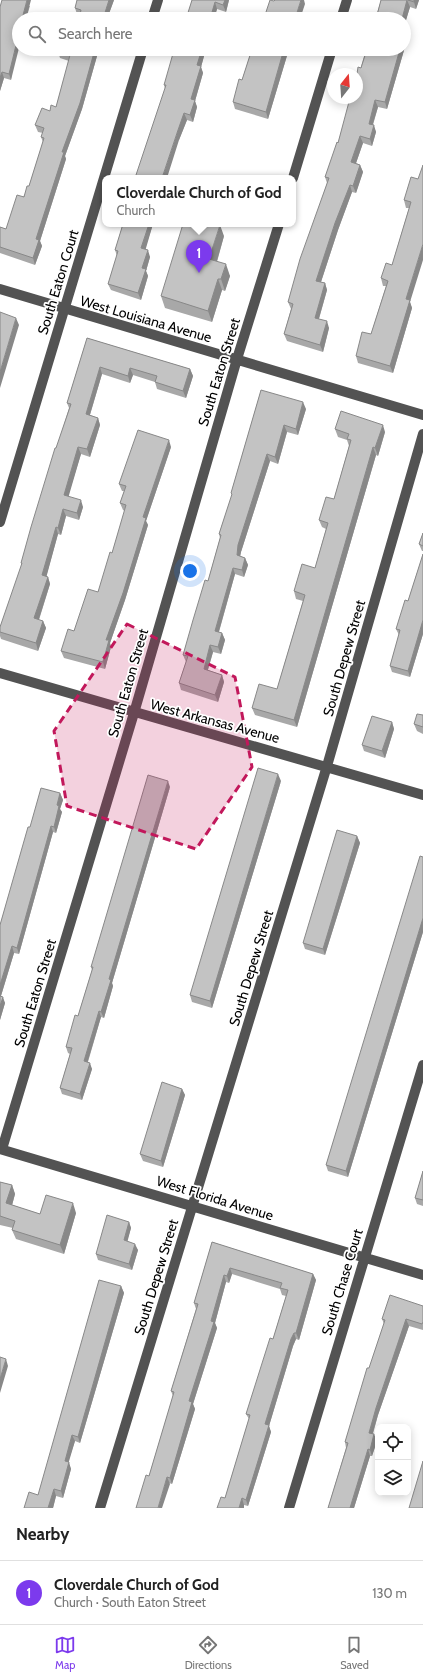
<!DOCTYPE html>
<html lang="en">
<head>
<meta charset="utf-8">
<style>
  body { margin:0; font-family:Cabin,sans-serif; background:#f2f2f2; color:#222 }
  .controls { position:absolute; right:12px; bottom:12px; display:grid; overflow:hidden; border-radius:8px; box-shadow:0 2px 10px #0003 }
  .controls button { width:36px; height:36px; display:grid; place-items:center; padding:0; border:0; border-bottom:1px solid #e0e0e0; background:#fff; color:#222; font:20px sans-serif }
  .compass { position:absolute; left:327px; top:68px; width:36px; height:36px; border-radius:50%; background:#fff; box-shadow:0 2px 10px #0003; rotate:17deg }
  .you { position:absolute; left:190px; top:571px; width:14px; height:14px; margin:-10px; border:3px solid #fff; border-radius:50%; background:#1a73e8; box-shadow:0 0 0 6px #1a73e833 }
  .badge { display:grid; place-items:center; width:26px; height:26px; border-radius:50%; background:#7c3aed; color:#fff; font-size:13px; font-weight:700 }
  .pin { position:absolute; translate:-50% -33px; filter:drop-shadow(0 1px 2px #0008) }
  .pin::after { content:''; position:absolute; top:21px; width:14px; height:12px; background:inherit; clip-path:polygon(0 0,100% 0,50% 100%) }
  .popup { position:absolute; left:102px; top:175px; width:194px; height:52px; box-sizing:border-box; display:grid; place-content:center; border-radius:8px; background:#fff; filter:drop-shadow(0 1px 3px #0005); font-size:13px; white-space:nowrap; color:#767676 }
  .popup b { font-size:15px; color:#222 }
  .popup::after { content:''; position:absolute; left:50%; top:100%; margin-left:-8px; border:8px solid transparent; border-top-color:#fff }
  .list { margin:0; padding:0; list-style:none }
  h2 { display:flex; justify-content:space-between; align-items:center; height:52px; margin:0; padding:0 16px; font-size:17px }
  h2 small { font-size:13px; font-weight:400; color:#767676 }
  .list li { display:grid; grid-template-columns:26px 1fr auto; gap:12px; align-items:center; box-sizing:border-box; height:64px; padding:0 16px; border-top:1px solid #e0e0e0 }
  .list b { display:block; font-size:15px; white-space:nowrap }
  .list p { margin:0; font-size:13px; white-space:nowrap; color:#767676 }
  .list em { font-size:13px; font-style:normal; color:#767676 }
  .icon { flex:none; width:22px; height:22px; fill:none; stroke:currentColor; stroke-width:2; stroke-linecap:round; stroke-linejoin:round }
  .map { position:relative; flex:none; width:423px; height:1508px; overflow:hidden }
  .search { position:absolute; background:#fff; box-shadow:0 2px 10px #0003; left:12px; right:12px; top:12px; height:44px; display:flex; align-items:center; gap:10px; box-sizing:border-box; padding:0 14px; border-radius:22px; color:#767676; font-size:15px }
  .sheet { height:116px; background:#fff }
  nav { display:flex; justify-content:space-around; align-items:center; box-sizing:border-box; height:56px; border-top:1px solid #e0e0e0; background:#fff; font-size:11px; color:#767676 }
  nav a { display:grid; justify-items:center; gap:2px }
  nav .on { color:#7c3aed }
  .map>svg:first-child { display:block }
  .lines { fill:none; stroke-linecap:round; stroke-linejoin:round }
  .minor { stroke:#535353; stroke-width:10 }
  .wall { fill:#a8a8a8 }
  .shaded-wall { fill:#888 }
  .building { fill:#c3c3c3; stroke:#888 }
  .marked { fill:#c2185b; fill-opacity:0.2; stroke:#c2185b; stroke-width:3; stroke-dasharray:8 5; stroke-linejoin:round }
  .labels { text-anchor:middle; dominant-baseline:central; stroke-width:3.5; stroke-linejoin:round; paint-order:stroke }
  .street-label { font-size:14px; fill:#000; stroke:#fff }
</style>
</head>
<body>
<div class="map">
<svg width="423" height="1508" viewBox="0 0 423 1508">
  <rect width="100%" height="100%" fill="#fff"/>
  <g class="lines">
    <path class="minor" d="M152,19L158,0
      M341,19L347,0
      M293,178L332,49
      M0,289L423,415
      M0,522L143,49
      M0,673L423,795
      M0,1149L423,1275
      M2,1149L134,713L237,359L279,224
      M100,1508L327,766L423,434
      M289,1508L423,1065"/>
  </g>
  <path class="wall" d="M77,0H114L107,19L77,14L75,8Z
    M192,0H229L226,12L217,9L214,19H186Z
    M381,0H419L416,9L410,7L404,26H406L409,33L387,109L378,107L373,125L376,132L372,146L363,143L356,163L360,165L363,172L356,193L352,192L338,230L321,282L325,283L327,290L319,319L329,328L323,352L287,341L284,334L291,309L288,302L327,183L325,177L338,143Z
    M30,6L26,19H19L11,80L4,78L0,91V7Z
    M99,49L82,109L65,156L66,159L40,241L42,246L35,265L0,253V227L6,229L29,186L43,142L41,137L43,133L38,132L35,125L50,111L56,107L69,61L60,58L58,52Z
    M177,49H206L201,67L203,73L195,101L197,107L193,122L187,120L179,140L164,85Z
    M252,49H289L268,119L235,109L233,102L242,80Z
    M418,179L410,302L412,308L393,373L358,363L356,356L371,334L386,286H383L381,278L392,265L409,208H406L404,200Z
    M123,224H153L145,249L150,257L146,271L148,276L141,300L111,290L108,284L117,256L115,250Z
    M224,236L217,262L230,276L225,291L222,290L212,322L165,308L161,296Z
    M87,338L190,369L193,376L186,398L157,389L155,382L133,375L130,383L102,374L90,415L98,418L100,425L90,457L81,454L68,496L83,507L79,520L66,516L61,535L58,534L46,577H48L50,584L39,620L43,621L46,628L38,651L1,639L0,636V627L22,565L21,563L69,408L67,403Z
    M261,390L306,409L298,435L287,432L278,464L270,461L241,552L240,556L245,558L248,565L244,577L235,574L219,632L222,633L225,640L221,654L213,652L208,670L222,675L224,682L218,702L181,690L179,683L186,662L183,655L208,581L220,538L219,534L232,495L231,493Z
    M335,429L385,432L378,456L376,455L297,727L255,715L252,708L277,689L303,601L296,599L294,591L315,568L326,529L322,527L319,520L334,499L349,446L347,440L338,437Z
    M171,447L146,521L148,525L125,600L110,643L111,647L105,669L64,658L61,651L98,592L112,553L125,511L123,510L120,503L124,491H122L119,484Z
    M423,533V551H422L419,544Z
    M423,554V634L410,677L392,672L390,666L399,635L396,629L408,601Z
    M423,715V734L417,731L414,724Z
    M392,722L394,729L385,758L364,751L362,745Z
    M281,781L212,1008L192,1002L190,995Z
    M170,787L112,983L113,986L104,1018L101,1017L88,1062L92,1069L82,1100L62,1094L60,1088L70,1054L68,1053L66,1047L78,1016L92,970L91,967Z
    M60,793L63,800L60,809L62,812L56,833L53,832L19,954L14,953L1,996L5,1003L0,1020V925L30,827Z
    M357,836L360,843L325,955L305,949L303,943Z
    M423,857V932L348,1177L328,1171L326,1165Z
    M182,1089L185,1095L163,1167L143,1161L140,1154Z
    M423,1171V1206L417,1204L415,1198Z
    M0,1182L12,1185L15,1194L12,1205L40,1214L76,1213L64,1254L16,1239L12,1230L13,1228L0,1225Z
    M129,1222L131,1228L127,1241L138,1250L132,1270L98,1260L96,1254Z
    M212,1242L313,1274L316,1280L299,1340L296,1339L293,1346L269,1426L271,1432L248,1506L244,1505V1508H217L225,1498L249,1419L246,1414L273,1339L286,1296L282,1295L280,1289L232,1274L229,1283L226,1282L215,1323L217,1328L193,1404L195,1409L172,1484L149,1476L173,1396L171,1391L196,1309L194,1303Z
    M121,1286L124,1293L80,1443L75,1441L68,1462L71,1469L63,1498L56,1496L53,1508H24L38,1495Z
    M423,1306V1330L409,1326L378,1415L373,1434L377,1441L372,1456H370L354,1508H328L346,1448L345,1442L384,1324L382,1319Z"/>
  <path class="shaded-wall" d="M27,0H31L26,19H22Z
    M109,0H114L107,19H103Z
    M225,0H229L226,12L223,5Z
    M301,0H304L305,4L300,19H295Z
    M407,0L410,7L404,27V19H402Z
    M414,0H419L416,9L414,2Z
    M215,2L217,9L214,19H210Z
    M406,26L409,33L387,109L385,102L400,49H404V34Z
    M19,33V48L11,80L9,74Z
    M95,49H99L82,109L65,156L66,159L40,241L42,246L35,265L33,258L36,239L62,152Z
    M202,49H206L201,67L203,73L195,101L197,107L193,122L190,115L191,99L197,65Z
    M284,49H289L268,119L266,112Z
    M2,72L4,78L0,91V78Z
    M375,100L378,107L371,130L369,124Z
    M184,113L187,120L179,140L167,178H162L177,133Z
    M374,125L376,132L372,146L370,139Z
    M360,136L363,143L354,169L351,162Z
    M360,165L363,172L356,193L353,186Z
    M350,185L352,192L338,230L319,288L316,281L335,223Z
    M149,224H153L144,255L141,248Z
    M220,225L224,236L214,271L209,259Z
    M423,244V260L410,302L412,308L393,373L390,366L406,299Z
    M148,250L150,257L146,271L148,276L141,300L138,293L142,268Z
    M226,264L230,276L225,291L221,279Z
    M218,279L222,290L212,322L208,311Z
    M325,283L327,290L317,325L315,318Z
    M16,318L19,325L0,388V372Z
    M327,321L329,328L323,352L320,345Z
    M100,367L102,374L88,421L86,414Z
    M130,368L133,375L130,383L128,376Z
    M190,369L193,376L186,398L183,391Z
    M303,402L306,409L298,435L296,429Z
    M98,418L100,425L90,457L87,449Z
    M284,425L287,432L278,464L275,457Z
    M383,425L385,432L378,456L375,448Z
    M169,440L171,447L146,521L148,525L125,600L110,643L111,647L105,669L103,662L106,640L143,517Z
    M78,447L81,454L67,502L64,495Z
    M373,447L376,455L297,727L294,720Z
    M267,454L270,461L241,552L239,562L237,555L238,545Z
    M81,500L83,507L79,520L77,513Z
    M63,509L66,516L61,535L58,528Z
    M56,527L58,534L45,582L42,575Z
    M245,558L248,565L244,577L242,570Z
    M233,568L235,574L217,638L215,631Z
    M48,577L50,584L37,625L34,618Z
    M423,620V634L410,677L408,671Z
    M43,621L46,628L38,651L36,643Z
    M222,633L225,640L221,654L218,647Z
    M210,645L213,652L206,676L204,669Z
    M222,675L224,682L218,702L215,695Z
    M392,722L394,729L385,758L382,751Z
    M278,774L281,781L212,1008L210,1001Z
    M168,781L170,787L112,983L113,986L104,1018L101,1012L109,979Z
    M60,793L63,800L60,809L62,812L56,833L54,827L57,805Z
    M51,826L53,832L19,954L17,948Z
    M357,836L360,843L325,955L323,949Z
    M423,918V932L348,1177L346,1171Z
    M12,946L14,953L0,999V985Z
    M3,997L5,1003L0,1020V1006Z
    M99,1011L101,1017L86,1067L84,1061Z
    M90,1063L92,1069L82,1100L80,1094Z
    M182,1089L185,1095L163,1167L161,1161Z
    M12,1185L15,1194L10,1213L6,1203Z
    M73,1203L76,1213L64,1254L60,1245Z
    M129,1222L131,1228L126,1247L124,1240Z
    M135,1244L138,1250L132,1270L129,1264Z
    M230,1268L232,1274L229,1283L227,1276Z
    M313,1274L316,1280L299,1340L296,1333Z
    M224,1275L226,1282L215,1323L217,1328L193,1404L195,1409L172,1484L170,1478L189,1401Z
    M121,1286L124,1293L80,1443L78,1437Z
    M406,1319L409,1326L378,1415L371,1439L369,1433L376,1408Z
    M294,1333L296,1339L293,1346L269,1426L271,1432L248,1506L246,1500L265,1424L291,1339Z
    M6,1359L8,1366L0,1393V1379Z
    M374,1434L377,1441L372,1456L370,1450Z
    M72,1435L75,1441L67,1468L65,1461Z
    M368,1449L370,1456L354,1508H350Z
    M69,1462L71,1469L63,1498L61,1491Z
    M167,1477L170,1484L162,1508H158Z
    M54,1489L56,1496L53,1508H48Z
    M242,1498L244,1505V1508H239Z"/>
  <path class="building" d="M2,0H27L22,19H19V33L9,74L2,72L0,78V7Z
    M77,0H109L103,19H79L81,10L75,8Z
    M192,0H225L223,5L215,2L210,19H186Z
    M270,0L274,1L275,0H301L295,19H267L264,18Z
    M381,0H407L402,19H376Z
    M408,0H414V2Z
    M404,26H406L404,34Z
    M59,49H95L80,103L62,152H64L36,239L39,240L33,258L0,247V227L6,229L17,195L24,197L27,186H29L44,138L41,137L44,128L35,125L42,108L50,111L51,105L56,107L70,55L58,52Z
    M177,49H202L197,65L201,66L191,99L195,100L190,115L184,113L177,133L162,178H135L166,85H164L174,50L176,51Z
    M252,49H284L266,112L233,102L239,79L242,80Z
    M367,49H400L385,102L375,100L369,124L374,125L370,139L360,136L351,162L360,165L353,186L350,185L335,223L316,281L325,283L315,318L327,321L320,345L284,334L293,304L288,302L300,259L329,178L325,177L337,142L338,143L350,98H357V74L358,67L361,68Z
    M423,165V244L406,299L410,300L390,366L356,356L362,332L371,334L388,281L381,278L386,263L392,265L411,202L404,200L411,177L418,179Z
    M123,224H149L141,248L148,250L142,268L146,269L138,293L108,284L118,251L115,250Z
    M183,224H217L220,225L209,259L226,264L221,279H218L208,311L161,296Z
    M0,312L16,318L0,372Z
    M87,338L190,369L183,391L155,382L157,376L130,368L128,376L100,367L86,414L98,418L87,449L78,447L64,495L81,500L77,513L63,509L58,528L56,527L42,575L48,577L34,618L43,621L36,643L0,632V627L22,563H21L31,527L55,448H56L71,404L67,403Z
    M261,390L303,402L296,429L284,425L275,457L267,454L238,545L237,555L245,558L242,570L233,568L215,631L222,633L218,647L210,645L204,669L222,675L215,695L179,683L188,656L183,655L193,620L205,580L208,581L221,535L219,534L232,494L231,493Z
    M341,411L383,425L375,448L373,447L294,720L252,708L259,684L277,689L305,595L294,591L302,564L315,568L328,523L319,520L326,497L334,499L351,440L347,439L349,434L335,429Z
    M138,430L169,440L143,517L146,518L123,593L106,640H109L103,662L61,651L68,629L74,631L88,589L98,592L110,552L112,553L126,505L120,503L126,486L119,484Z
    M423,533V546L419,544Z
    M423,554V620L408,671L390,666L400,630L396,629L405,600L408,601Z
    M417,714L423,715V727L414,724Z
    M372,716L392,722L382,751L362,745Z
    M258,768L278,774L210,1001L190,995Z
    M148,775L168,781L109,979L111,980L101,1012L99,1011L84,1061L90,1063L80,1094L60,1088L72,1048L66,1047L75,1015L78,1016L93,967H91Z
    M41,788L60,793L57,805L59,806L54,827L51,826L17,948L12,946L0,985V925L28,827H30Z
    M337,830L357,836L323,949L303,943Z
    M420,856L423,857V918L346,1171L326,1165Z
    M0,996L3,997L0,1006Z
    M162,1082L182,1089L161,1161L140,1154Z
    M423,1171V1200L415,1198Z
    M0,1182L12,1185L6,1203L40,1214L46,1195L73,1203L60,1245L12,1230L15,1221L0,1216Z
    M107,1215L129,1222L124,1240L135,1244L129,1264L96,1254Z
    M212,1242L313,1274L296,1333H294L291,1339L265,1424L269,1425L246,1500L242,1498L239,1508H217L221,1497L225,1498L250,1415L246,1414L270,1338L273,1339L288,1290L280,1288L282,1283L230,1268L227,1276L224,1275L211,1321L214,1322L189,1401L192,1402L170,1478L167,1477L158,1508H136L146,1475L149,1476L174,1392L171,1391L198,1304L194,1303Z
    M99,1280L121,1286L78,1437L72,1435L65,1461L69,1462L61,1491L54,1489L48,1508H24L29,1492L38,1495Z
    M390,1295L423,1306V1322L422,1324L406,1319L376,1408L369,1433L374,1434L370,1450L368,1449L350,1508H328L348,1443L345,1442L367,1368H369L385,1320L382,1319Z
    M0,1357L6,1359L0,1379Z
    M423,1461V1508H409Z"/>
  <path class="marked" d="M127,624L235,677L252,767L196,849L67,806L54,731Z"/>
  <g class="labels">
    <g class="street-label">
      <text transform="translate(58 282) rotate(-73)">South Eaton Court</text>
      <text transform="translate(146 319) rotate(16)">West Louisiana Avenue</text>
      <text transform="translate(219 372) rotate(-73)">South Eaton Street</text>
      <text transform="translate(344 658) rotate(-74)">South Depew Street</text>
      <text transform="translate(128 683) rotate(-74)">South Eaton Street</text>
      <text transform="translate(215 721) rotate(15)">West Arkansas Avenue</text>
      <text transform="translate(251 968) rotate(-73)">South Depew Street</text>
      <text transform="translate(35 993) rotate(-73)">South Eaton Street</text>
      <text transform="translate(215 1198) rotate(17)">West Florida Avenue</text>
      <text transform="translate(156 1277) rotate(-73)">South Depew Street</text>
      <text transform="translate(342 1282) rotate(-73)">South Chase Court</text>
    </g>
  </g>
</svg>
<div class="controls">
<button><svg class="icon" aria-label="locate" viewBox="0 0 24 24"><circle cx="12" cy="12" r="6"/><path d="M12 2v4M12 18v4M2 12h4M18 12h4"/></svg></button>
<button><svg class="icon" aria-label="layers" viewBox="0 0 24 24"><path d="M12 4l9 5-9 5-9-5zM3 14l9 5 9-5"/></svg></button>
</div>
<svg class="compass" viewBox="-18 -18 36 36"><path d="M0-13l5 13h-10z" fill="#e53935"/><path d="M0 13l5-13h-10z" fill="#767676"/></svg>
<div class="you"></div>
<div class="pin badge" style="left:199px;top:273px">1</div>
<div class="popup"><b>Cloverdale Church of God</b>Church</div>
<div class="search"><svg class="icon" aria-label="search" viewBox="0 0 24 24"><circle cx="10" cy="10" r="6"/><path d="M15 15l6 6"/></svg>Search here</div>
</div>
<section class="sheet">
<h2>Nearby<small></small></h2>
<ul class="list">
<li><span class="badge">1</span><div><b>Cloverdale Church of God</b><p>Church · South Eaton Street</p></div><em>130 m</em></li>
</ul>
</section>
<nav>
<a class="on"><svg class="icon" aria-label="map" viewBox="0 0 24 24"><path d="M3 6l6-2 6 2 6-2v14l-6 2-6-2-6 2zM9 4v14M15 6v14"/></svg>Map</a>
<a><svg class="icon" aria-label="directions" viewBox="0 0 24 24"><path d="M12 3l9 9-9 9-9-9zM9 14v-3h6M13 9l2 2-2 2"/></svg>Directions</a>
<a><svg class="icon" aria-label="saved" viewBox="0 0 24 24"><path d="M7 4h10v16l-5-4-5 4z"/></svg>Saved</a>
</nav>
</body>
</html>
